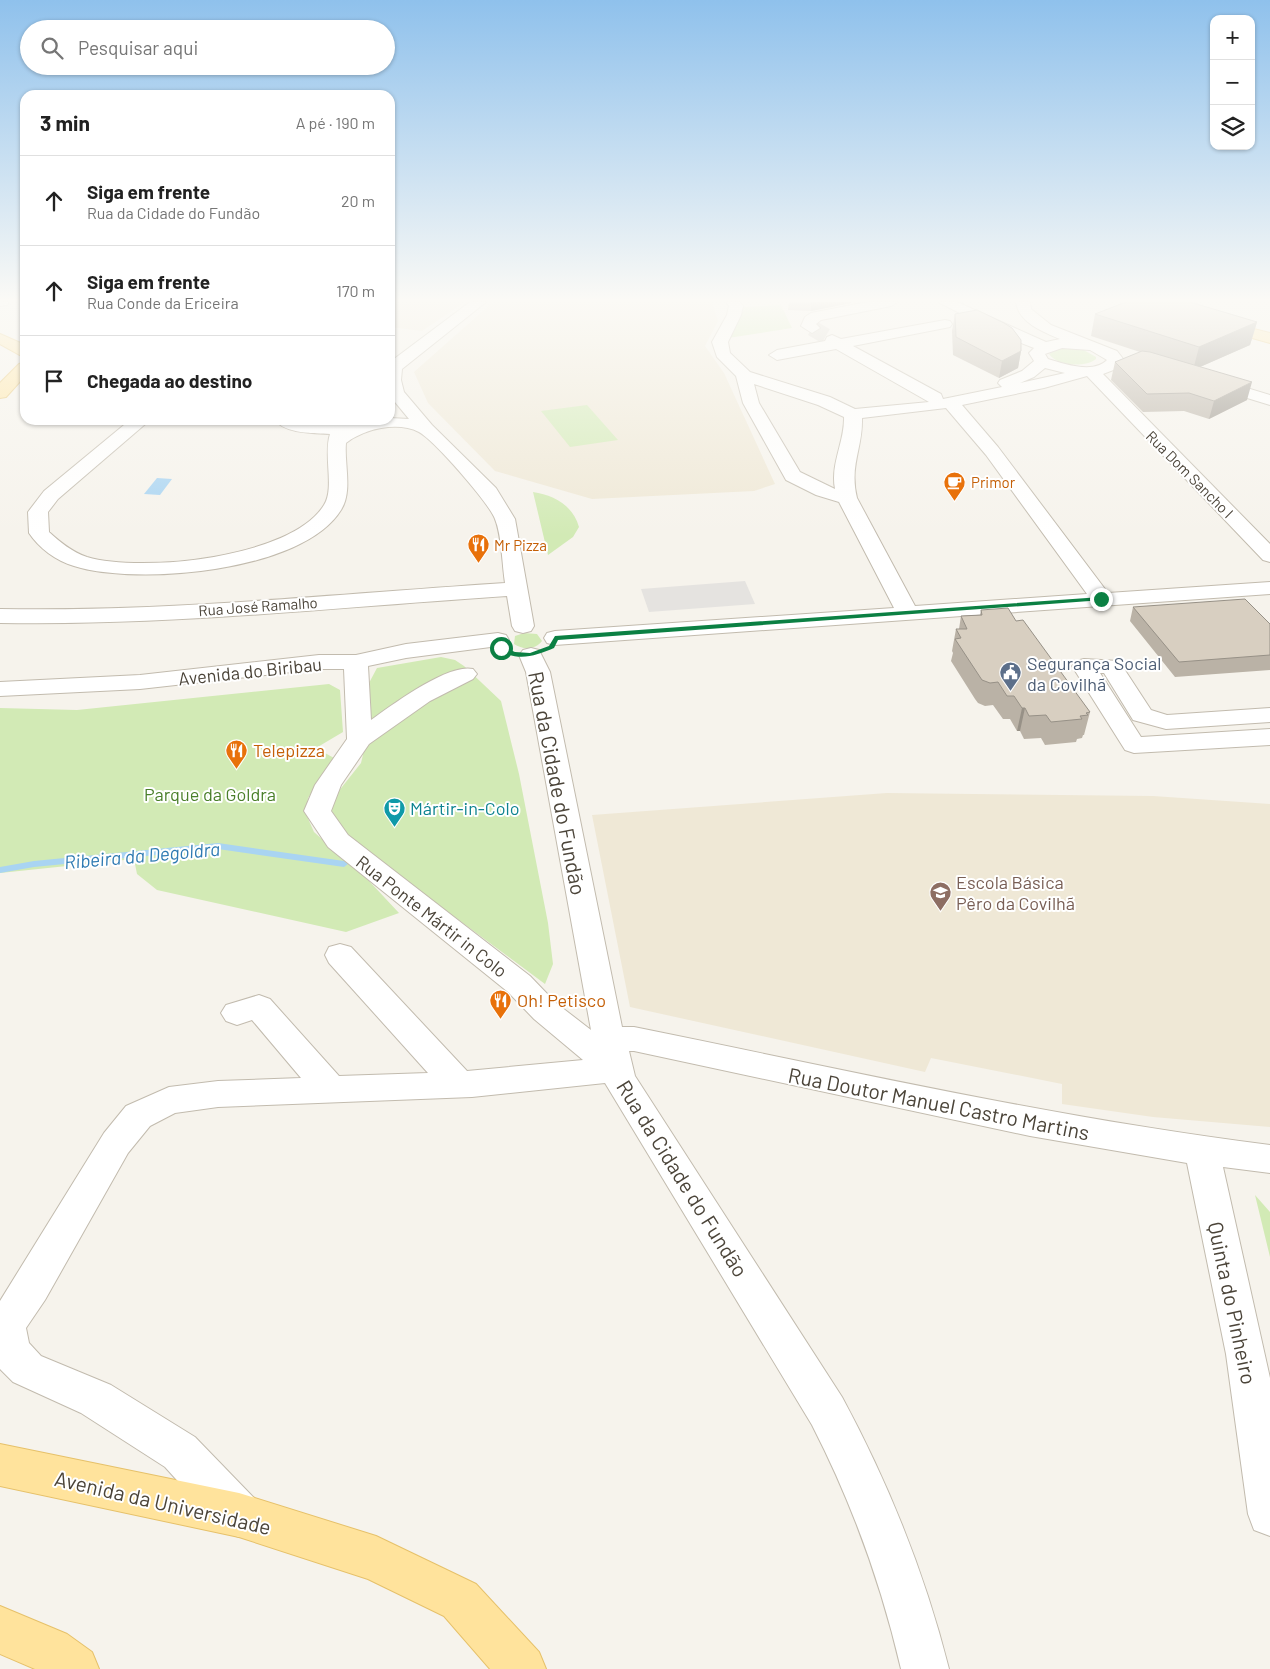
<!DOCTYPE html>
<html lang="pt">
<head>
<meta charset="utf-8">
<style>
  body { margin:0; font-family:Barlow,sans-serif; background:#f6f6f6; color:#222 }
  .controls { position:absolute; right:15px; top:15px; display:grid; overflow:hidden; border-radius:10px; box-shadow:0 1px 4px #0004 }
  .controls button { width:45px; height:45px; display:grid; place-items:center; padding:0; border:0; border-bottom:1px solid #e0e0e0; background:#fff; color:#222; font:25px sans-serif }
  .stop { position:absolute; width:15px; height:15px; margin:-11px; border:4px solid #0b8043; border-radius:50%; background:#fff }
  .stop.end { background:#0b8043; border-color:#fff; box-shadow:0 1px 5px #0008 }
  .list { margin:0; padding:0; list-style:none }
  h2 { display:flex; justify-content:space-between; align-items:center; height:65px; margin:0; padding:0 20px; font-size:21px }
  h2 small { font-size:16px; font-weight:400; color:#767676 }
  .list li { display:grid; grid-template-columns:32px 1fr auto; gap:15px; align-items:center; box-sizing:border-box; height:90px; padding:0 20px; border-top:1px solid #e0e0e0 }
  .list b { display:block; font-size:19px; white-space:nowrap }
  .list p { margin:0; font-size:16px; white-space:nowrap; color:#767676 }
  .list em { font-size:16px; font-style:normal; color:#767676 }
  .icon { flex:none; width:28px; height:28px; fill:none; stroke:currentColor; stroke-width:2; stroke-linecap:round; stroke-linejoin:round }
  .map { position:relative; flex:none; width:1270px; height:1669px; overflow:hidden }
  .search { position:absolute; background:#fff; box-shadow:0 1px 4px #0004; left:20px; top:20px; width:375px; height:55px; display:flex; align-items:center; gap:12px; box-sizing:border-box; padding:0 18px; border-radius:28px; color:#767676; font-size:19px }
  .panel { position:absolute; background:#fff; box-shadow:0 1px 4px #0004; left:20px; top:90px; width:375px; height:335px; border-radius:15px }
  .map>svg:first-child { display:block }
  .education { fill:#efe8d6 }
  .green { fill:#d2eab5 }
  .parking { fill:#e5e3e0 }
  .water { fill:#a9d4f2 }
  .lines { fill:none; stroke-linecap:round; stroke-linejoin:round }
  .stream { fill:#a9d4f2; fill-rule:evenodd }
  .minor-tunnel { stroke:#d4d0c8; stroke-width:16; stroke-dasharray:16 8; stroke-linecap:butt }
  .minor-casing { stroke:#c2bbae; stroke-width:2 }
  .major-casing { stroke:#e6c16a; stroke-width:2 }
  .minor { fill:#fff; fill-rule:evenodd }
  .major { fill:#ffe39c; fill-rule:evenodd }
  .wall { fill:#bab2a6 }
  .shaded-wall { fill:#979187 }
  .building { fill:#d8cfc1; stroke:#979187 }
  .route { fill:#0b8043 }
  .labels { text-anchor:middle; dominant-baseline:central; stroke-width:4; stroke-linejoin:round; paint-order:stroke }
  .far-street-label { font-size:15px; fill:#4b4439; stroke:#fff }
  .far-food-label { font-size:15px; fill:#c56008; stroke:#fff; text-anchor:start }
  .service-label { font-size:18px; fill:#4e5e75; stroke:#fff; text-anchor:start }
  .street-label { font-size:18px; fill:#4b4439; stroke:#fff }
  .food-label { font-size:18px; fill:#c56008; stroke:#fff; text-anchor:start }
  .park-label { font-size:18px; fill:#4a7f2a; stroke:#fff }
  .culture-label { font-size:18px; fill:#0d838f; stroke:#fff; text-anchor:start }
  .education-label { font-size:18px; fill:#785e54; stroke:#fff; text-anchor:start }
  .water-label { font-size:19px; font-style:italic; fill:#2e7ab2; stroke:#fff }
  .near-street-label { font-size:21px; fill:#4b4439; stroke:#fff }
</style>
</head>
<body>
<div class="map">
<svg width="1270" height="1669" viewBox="0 0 1270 1669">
  <rect width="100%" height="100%" fill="#f6f3ec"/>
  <path class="education" d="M390,302H465L422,331L390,327Z
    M493,302H712L718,321L705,346L724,373L775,484L754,491L592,499L495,471L428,403L414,372Z
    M887,793L1153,796L1270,804V1127L1153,1117L1062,1104V1084L931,1058L925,1072L630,1007L592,815Z"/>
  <path class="green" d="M781,305L792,328L728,338L730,308Z
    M1060,348L1082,349L1096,357V359C1085,368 1057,366 1049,354Z
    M587,405L618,440L570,447L541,411Z
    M533,492C553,495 573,505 579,527L573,537L548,555Z
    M524,633L537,634L542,641C535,650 523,650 514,644L515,636Z
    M441,657L455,660L464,666L501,701L519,774L548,923L553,964L545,984L343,834L332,811L334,797L361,763L367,738L363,686L369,683L377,668Z
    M329,684L340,690L343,732L316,748L334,758L308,798L306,814L314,832L370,882L399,913L346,932L157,890L137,874L134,859L0,873V708L77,710Z
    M1255,1195L1270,1212V1257Z"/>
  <path class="parking" d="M745,581L755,604L649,612L641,589Z"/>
  <path class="water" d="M157,478L172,479L160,495L144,494Z"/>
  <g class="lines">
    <path class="stream" d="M218,843L344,861L348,864L344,867L218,849L34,867L0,873V867L34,861Z"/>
    <path class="minor-tunnel" d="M812,328L829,338"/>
    <defs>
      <path id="minor" d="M0,302H9L7,305L0,306Z
        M470,302H486L402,369L401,380L404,392L432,425L496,488L515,519L534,626L531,631L523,633L515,631L512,626L507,596C339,607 169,626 0,623V609C168,612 337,594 505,583C502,564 502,536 495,519C489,503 434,440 419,432C397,421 364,429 346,443C344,464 353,491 341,510C303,572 137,586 74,566C56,561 39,548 29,533L28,512L44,491L130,420H150L58,499L48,512L49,532C60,542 72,552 87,557C141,573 292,558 324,505C335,488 323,455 330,434C315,433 285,434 275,420L335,423L336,420H354L351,425L370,420H390V418L409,419L390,396V362Z
        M726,302H740L743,306L741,315L728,342L730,353L750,372L830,397L855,409L929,402L836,349L777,360L769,355L777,350L825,341L827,337L832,335L841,339L945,320L950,321L952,324L950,327L853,346L941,394L943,399L1002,387L998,383L1000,380L1022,371L1034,361L1029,353L1034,348L1011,339L938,302H957L1046,342L1060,339C1043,332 1018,322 1016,302H1030L1031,309L1051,325L1117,351L1124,360L1116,369L1103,374L1270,544V562L1263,560L1087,376L1044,388L962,405L998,447L1108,593L1270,582V594L555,645L547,643L544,638L547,633L555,631L894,608L839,502L816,495L786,480L743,403L736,376L717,357L712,342L727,315L729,306ZM1062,348L1090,350L1107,360C1094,374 1064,364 1048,359L1045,354ZM1045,368L1065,373L1020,383L1034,377ZM754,384L818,405L844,417C845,441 830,464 835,489L800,472L759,403ZM946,408L986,455L1087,594L915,606L857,498C849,465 863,448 862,418Z
        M867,302H898L891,306L821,320L816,324L820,328L812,333L801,326L805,317L811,313Z
        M1214,378L1270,395V405L1208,386L1206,383L1208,380Z
        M498,633L506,635L509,640L506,645L406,658L368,666L371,720C392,705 448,663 473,669L477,674L473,679L430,701L369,744L341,785L331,811L348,835L530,976L556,1003L591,1030L526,672L519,655L523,650L531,648L539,650L550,672L622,1027H634C846,1070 1055,1118 1270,1145V1173L1223,1167L1270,1378V1536L1254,1530L1248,1514L1226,1354L1187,1163L1030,1136L634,1051H629L635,1076L842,1397C889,1484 925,1574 949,1669H901C881,1583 852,1503 812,1425L605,1083L472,1097L218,1107L175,1113L150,1126L128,1153L45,1300L26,1328L29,1343L41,1356L111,1385L195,1437L255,1499L261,1515L255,1531L239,1537L223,1531L165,1467L81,1413L13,1382L0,1369V1301L104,1133L126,1106L169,1087L218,1081L301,1078L252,1020L237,1025L226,1021L221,1013L226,1005L259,995L270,999L339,1076L428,1073L329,963L325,955L329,947L340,944L351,947L467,1071L583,1060L534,1019L508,992L328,847L304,811L315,785L347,739L344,669H319L140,689L0,696V682L140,675L319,655H356L406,644Z
        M1084,659L1119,661L1151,710L1167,715L1270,708V722L1166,729L1133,720L1104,673H1100L1141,737L1270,729V745L1134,753L1125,750L1072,666L1076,661Z"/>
      <path id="major" d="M1218,320L1270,333V343L1213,327L1211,324Z
        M0,334L25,345V358L0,344Z
        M25,362V376L6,397L0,398V383L19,364Z
        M0,1444L239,1493L376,1536L476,1584L539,1652L546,1669H490L444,1616L368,1579L239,1537L0,1486Z
        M0,1606L67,1634L92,1652L99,1669H35L0,1654Z"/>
    </defs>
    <use href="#minor" class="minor-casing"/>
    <use href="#major" class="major-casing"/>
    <use href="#minor" class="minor"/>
    <use href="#major" class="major"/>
  </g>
  <path class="wall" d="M789,302H851V303L811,311L788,310Z
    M955,314L1021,351L1018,368L999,378L953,355L952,331Z
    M1095,314L1257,322L1250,345L1200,367L1247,400L1209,419L1184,411L1143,412L1111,380L1115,362L1140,352L1091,336Z
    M1133,607L1270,624V670L1175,677L1130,621Z
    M981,610L1016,621L1090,712L1084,735H1083L1082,738L1077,739L1076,742L1045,745L1041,738L1024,739L1020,731H1017L1010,719H1003L993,705L985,706L978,703L975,699L951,661L953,653L952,651L956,629H959L961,616L980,615Z"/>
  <path class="shaded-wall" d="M811,302H851V303L811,311Z
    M1257,322L1250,345L1193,370L1199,347Z
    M1021,351L1018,368L999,378L1002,361Z
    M1252,382L1247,400L1209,419L1214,401Z
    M1022,708H1025L1020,731H1017Z"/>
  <path class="building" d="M1126,302H1190L1257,322L1199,347L1095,314Z
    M977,310L1004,323L1012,328L1021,340V351L1002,361L956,337L955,314Z
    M1142,351L1150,352L1252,382L1214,401L1189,393L1147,394L1115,362Z
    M1245,599L1270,624V655L1179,662L1133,607Z
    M1008,608L1016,621L1023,620L1090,712L1086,713L1088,715L1080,716L1082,719L1051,722L1046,715L1029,716L1025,708H1022L1014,696H1007L998,682L990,683L982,680L980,677L955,639L961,638L956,629H967L961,616L982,615L981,610Z"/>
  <linearGradient id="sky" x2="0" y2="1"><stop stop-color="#8fc1ec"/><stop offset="0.56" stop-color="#fbfaf6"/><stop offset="1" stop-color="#fbfaf6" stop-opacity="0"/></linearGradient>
  <rect width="1270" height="536" fill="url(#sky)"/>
  <path class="route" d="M1101,597L1103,600L558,640L554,648C535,656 516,663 498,648L501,646L515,652L530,653L549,646L555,636Z"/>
  <defs>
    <symbol id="cafe-pin" viewBox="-11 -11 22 30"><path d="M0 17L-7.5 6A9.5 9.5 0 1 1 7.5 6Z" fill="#e8710a" stroke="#fff"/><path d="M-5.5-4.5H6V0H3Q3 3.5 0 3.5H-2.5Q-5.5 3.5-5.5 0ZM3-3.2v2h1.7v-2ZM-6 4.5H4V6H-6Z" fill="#fff"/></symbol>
    <symbol id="restaurant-pin" viewBox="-11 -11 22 30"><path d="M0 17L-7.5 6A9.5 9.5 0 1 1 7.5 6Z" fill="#e8710a" stroke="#fff"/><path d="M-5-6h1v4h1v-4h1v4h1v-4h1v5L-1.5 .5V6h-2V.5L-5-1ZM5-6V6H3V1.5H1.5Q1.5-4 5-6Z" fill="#fff"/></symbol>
    <symbol id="civic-pin" viewBox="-11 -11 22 30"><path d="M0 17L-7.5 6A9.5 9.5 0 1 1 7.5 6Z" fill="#5c6f8a" stroke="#fff"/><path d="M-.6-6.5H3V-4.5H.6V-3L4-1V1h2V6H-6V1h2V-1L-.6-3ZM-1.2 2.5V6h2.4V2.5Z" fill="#fff"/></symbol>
    <symbol id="theatre-pin" viewBox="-11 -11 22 30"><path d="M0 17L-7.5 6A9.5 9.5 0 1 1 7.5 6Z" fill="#0f9aa8" stroke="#fff"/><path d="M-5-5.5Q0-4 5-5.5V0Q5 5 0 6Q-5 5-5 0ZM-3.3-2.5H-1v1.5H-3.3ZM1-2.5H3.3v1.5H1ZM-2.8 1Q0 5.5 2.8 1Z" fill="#fff"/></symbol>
    <symbol id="school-pin" viewBox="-11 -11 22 30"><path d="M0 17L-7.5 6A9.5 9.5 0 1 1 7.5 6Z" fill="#8d6e63" stroke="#fff"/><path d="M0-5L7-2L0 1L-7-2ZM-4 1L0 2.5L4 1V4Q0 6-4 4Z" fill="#fff"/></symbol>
  </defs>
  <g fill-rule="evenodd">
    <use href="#cafe-pin" x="942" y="470" width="25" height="34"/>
    <use href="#restaurant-pin" x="466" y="532" width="25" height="34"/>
    <use href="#civic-pin" x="998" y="660" width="25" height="34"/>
    <use href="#restaurant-pin" x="224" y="738" width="25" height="34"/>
    <use href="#theatre-pin" x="382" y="796" width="25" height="34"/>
    <use href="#school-pin" x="928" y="880" width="25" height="34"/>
    <use href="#restaurant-pin" x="488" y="988" width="25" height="34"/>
  </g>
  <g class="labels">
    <g class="far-street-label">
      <text transform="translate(1190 474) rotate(45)">Rua Dom Sancho I</text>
      <text transform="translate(258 606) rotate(-4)">Rua José Ramalho</text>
    </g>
    <g class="far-food-label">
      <text x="971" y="482">Primor</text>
      <text x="494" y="545">Mr Pizza</text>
    </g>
    <g class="service-label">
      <text x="1027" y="663">Segurança Social<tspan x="1027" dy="21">da Covilhã</tspan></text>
    </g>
    <g class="street-label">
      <text transform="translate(250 671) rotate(-6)">Avenida do Biribau</text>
      <text transform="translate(432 916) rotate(38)">Rua Ponte Mártir in Colo</text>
    </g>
    <g class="food-label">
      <text x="253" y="750">Telepizza</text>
      <text x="517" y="1000">Oh! Petisco</text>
    </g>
    <g class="park-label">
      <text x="210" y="794">Parque da Goldra</text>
    </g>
    <g class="culture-label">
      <text x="410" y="808">Mártir-in-Colo</text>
    </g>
    <g class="education-label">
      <text x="956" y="882">Escola Básica<tspan x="956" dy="21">Pêro da Covilhã</tspan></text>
    </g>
    <g class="water-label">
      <text transform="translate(142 855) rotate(-5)">Ribeira da Degoldra</text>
    </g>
    <g class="near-street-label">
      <text transform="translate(558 783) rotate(79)">Rua da Cidade do Fundão</text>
      <text transform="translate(939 1103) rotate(11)">Rua Doutor Manuel Castro Martins</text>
      <text transform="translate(683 1178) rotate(58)">Rua da Cidade do Fundão</text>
      <text transform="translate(1233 1303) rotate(78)">Quinta do Pinheiro</text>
      <text transform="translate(163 1502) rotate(13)">Avenida da Universidade</text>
    </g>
  </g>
</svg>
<div class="controls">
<button>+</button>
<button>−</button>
<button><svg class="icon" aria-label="layers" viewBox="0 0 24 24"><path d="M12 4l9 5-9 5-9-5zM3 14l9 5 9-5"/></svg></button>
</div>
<div class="stop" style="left:501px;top:648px"></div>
<div class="stop end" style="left:1101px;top:599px"></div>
<div class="search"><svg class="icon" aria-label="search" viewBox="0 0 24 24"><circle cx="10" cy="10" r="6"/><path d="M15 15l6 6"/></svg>Pesquisar aqui</div>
<section class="panel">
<h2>3 min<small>A pé · 190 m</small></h2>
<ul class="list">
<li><svg class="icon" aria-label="ahead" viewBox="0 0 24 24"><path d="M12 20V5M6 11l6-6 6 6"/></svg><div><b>Siga em frente</b><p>Rua da Cidade do Fundão</p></div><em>20 m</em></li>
<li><svg class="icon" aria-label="ahead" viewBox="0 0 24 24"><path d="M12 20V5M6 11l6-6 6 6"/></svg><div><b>Siga em frente</b><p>Rua Conde da Ericeira</p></div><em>170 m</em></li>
<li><svg class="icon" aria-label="arrive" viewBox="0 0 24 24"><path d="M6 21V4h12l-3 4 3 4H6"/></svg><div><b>Chegada ao destino</b></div></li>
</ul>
</section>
</div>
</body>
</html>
